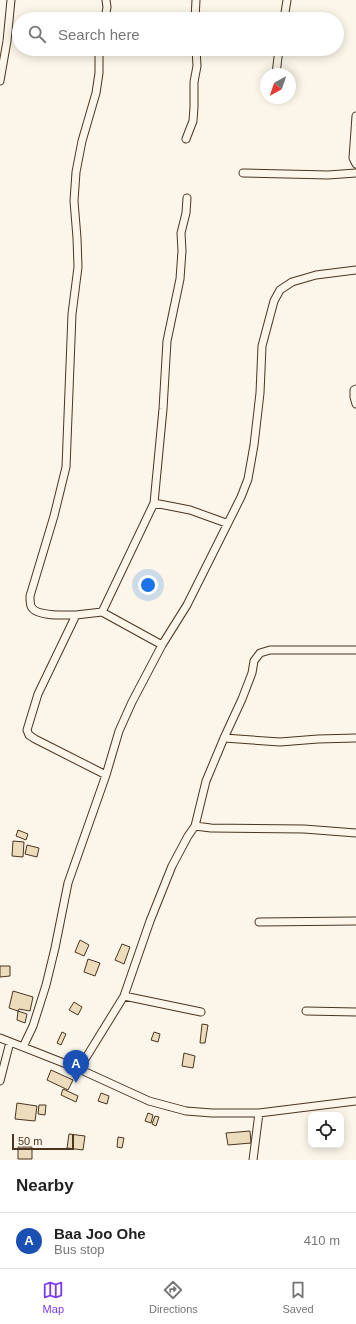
<!DOCTYPE html>
<html lang="en">
<head>
<meta charset="utf-8">
<style>
  body { margin:0; font-family:Arial,sans-serif; background:#f2f2f2; color:#222 }
  .controls { position:absolute; right:12px; bottom:12px; display:grid; overflow:hidden; border-radius:8px; box-shadow:0 2px 10px #0003 }
  .controls button { width:36px; height:36px; display:grid; place-items:center; padding:0; border:0; border-bottom:1px solid #e0e0e0; background:#fff; color:#222; font:20px sans-serif }
  .compass { position:absolute; left:260px; top:68px; width:36px; height:36px; border-radius:50%; background:#fff; box-shadow:0 2px 10px #0003; rotate:220deg }
  .scale { position:absolute; left:12px; bottom:10px; width:62px; box-sizing:border-box; padding-left:4px; border:2px solid #4a3520; border-top:0; font-size:11px; line-height:14px; white-space:nowrap; color:#4a3520; -webkit-text-stroke:3px #fbf6e9; paint-order:stroke }
  .you { position:absolute; left:148px; top:585px; width:14px; height:14px; margin:-10px; border:3px solid #fff; border-radius:50%; background:#1a73e8; box-shadow:0 0 0 6px #1a73e833 }
  .badge { display:grid; place-items:center; width:26px; height:26px; border-radius:50%; background:#7c3aed; color:#fff; font-size:13px; font-weight:700 }
  .pin { position:absolute; translate:-50% -33px; filter:drop-shadow(0 1px 2px #0008) }
  .pin::after { content:''; position:absolute; top:21px; width:14px; height:12px; background:inherit; clip-path:polygon(0 0,100% 0,50% 100%) }
  .list { margin:0; padding:0; list-style:none }
  h2 { display:flex; justify-content:space-between; align-items:center; height:52px; margin:0; padding:0 16px; font-size:17px }
  h2 small { font-size:13px; font-weight:400; color:#767676 }
  .list li { display:grid; grid-template-columns:26px 1fr auto; gap:12px; align-items:center; box-sizing:border-box; height:56px; padding:0 16px; border-top:1px solid #e0e0e0 }
  .list b { display:block; font-size:15px; white-space:nowrap }
  .list p { margin:0; font-size:13px; white-space:nowrap; color:#767676 }
  .list em { font-size:13px; font-style:normal; color:#767676 }
  .icon { flex:none; width:22px; height:22px; fill:none; stroke:currentColor; stroke-width:2; stroke-linecap:round; stroke-linejoin:round }
  .map { position:relative; flex:none; width:356px; height:1160px; overflow:hidden }
  .search { position:absolute; background:#fff; box-shadow:0 2px 10px #0003; left:12px; right:12px; top:12px; height:44px; display:flex; align-items:center; gap:10px; box-sizing:border-box; padding:0 14px; border-radius:22px; color:#767676; font-size:15px }
  .sheet { height:108px; background:#fff }
  nav { display:flex; justify-content:space-around; align-items:center; box-sizing:border-box; height:56px; border-top:1px solid #e0e0e0; background:#fff; font-size:11px; color:#767676 }
  nav a { display:grid; justify-items:center; gap:2px }
  nav .on { color:#7c3aed }
  .map>svg:first-child { display:block }
  .building { fill:#ecdcbc; stroke:#4a3520 }
  .lines { fill:none; stroke-linecap:round; stroke-linejoin:round }
  .street-casing { stroke:#4a3520; stroke-width:9 }
  .street { stroke:#fbf6e9; stroke-width:7 }
</style>
</head>
<body>
<div class="map">
<svg width="356" height="1160" viewBox="0 0 356 1160">
  <rect width="100%" height="100%" fill="#fbf6e9"/>
  <path class="building" d="M18,830L28,834L26,840L16,836Z
    M13,841L24,842L23,857L12,856Z
    M27,845L39,848L37,857L25,854Z
    M80,940L89,945L84,956L75,952Z
    M122,944L130,947L124,964L115,960Z
    M88,959L100,963L95,976L84,972Z
    M0,966H10V976L0,977Z
    M13,991L33,997L30,1011L19,1009L18,1011L9,1008Z
    M74,1002L82,1007L78,1015L69,1010Z
    M18,1011L27,1014L25,1023L17,1020Z
    M202,1024L208,1025L205,1043H200Z
    M62,1032L66,1034L61,1045L57,1043Z
    M154,1032L160,1034L158,1042L151,1040Z
    M184,1053L195,1056L193,1068L182,1066Z
    M51,1070L73,1080L68,1090L47,1080Z
    M63,1089L78,1096L76,1102L61,1095Z
    M101,1093L109,1096L107,1104L98,1101Z
    M17,1103L37,1106L35,1121L15,1119Z
    M39,1105H46L45,1115L38,1114Z
    M148,1113L153,1115L151,1123L145,1121Z
    M155,1116L159,1117L156,1126L152,1124Z
    M250,1131L251,1143L228,1145L226,1133Z
    M69,1134L85,1136L83,1150L67,1148Z
    M118,1137L124,1138L122,1148L117,1147Z
    M18,1147H32V1159H18Z"/>
  <g class="lines">
    <defs>
      <path id="street" d="M105,19L107,7L106,0
        M195,19L196,0
        M284,19L287,0
        M276,74L279,49
        M0,81L7,41L11,0
        M356,116L353,158L356,164
        M186,139L193,121L194,107V82L197,66L196,49
        M243,173L328,175L356,173
        M356,389L354,390V397L356,404
        M154,503L190,510L226,523
        M102,612L76,615L38,694L27,730L29,735L35,739L106,775
        M76,615C65,615 35,617 31,606C30,603 30,599 30,596L54,516L66,467L72,314L78,267L77,238L74,201L76,172L82,141L96,93L99,73V49
        M162,645L102,612L154,503L163,409L167,341L180,279L182,251L181,233L186,213L187,198
        M224,738L280,742L318,739L356,738
        M195,826L211,828L304,829L356,833
        M259,922L356,921
        M124,996L201,1012
        M306,1011L356,1012
        M0,1038L79,1069L149,1101L186,1111L212,1113H259L356,1101
        M23,1047L33,1026L46,985L55,948L68,883L106,775L119,731L132,702L162,645L187,605L241,497L248,479L254,445L260,393L262,346L274,301L280,290L292,282L316,275L356,270
        M79,1069L124,996L150,921L172,866L188,836L195,826L206,781L224,738L242,699L252,673L254,661L260,653L270,650H356
        M0,1081L10,1042
        M253,1160L259,1113"/>
    </defs>
    <use href="#street" class="street-casing"/>
    <use href="#street" class="street"/>
  </g>
</svg>
<div class="controls">
<button><svg class="icon" aria-label="locate" viewBox="0 0 24 24"><circle cx="12" cy="12" r="6"/><path d="M12 2v4M12 18v4M2 12h4M18 12h4"/></svg></button>
</div>
<svg class="compass" viewBox="-18 -18 36 36"><path d="M0-13l5 13h-10z" fill="#e53935"/><path d="M0 13l5-13h-10z" fill="#767676"/></svg>
<div class="scale">50 m</div>
<div class="you"></div>
<div class="pin badge" style="left:76px;top:1083px;background:#1a4fb4">A</div>
<div class="search"><svg class="icon" aria-label="search" viewBox="0 0 24 24"><circle cx="10" cy="10" r="6"/><path d="M15 15l6 6"/></svg>Search here</div>
</div>
<section class="sheet">
<h2>Nearby<small></small></h2>
<ul class="list">
<li><span class="badge" style="background:#1a4fb4">A</span><div><b>Baa Joo Ohe</b><p>Bus stop</p></div><em>410 m</em></li>
</ul>
</section>
<nav>
<a class="on"><svg class="icon" aria-label="map" viewBox="0 0 24 24"><path d="M3 6l6-2 6 2 6-2v14l-6 2-6-2-6 2zM9 4v14M15 6v14"/></svg>Map</a>
<a><svg class="icon" aria-label="directions" viewBox="0 0 24 24"><path d="M12 3l9 9-9 9-9-9zM9 14v-3h6M13 9l2 2-2 2"/></svg>Directions</a>
<a><svg class="icon" aria-label="saved" viewBox="0 0 24 24"><path d="M7 4h10v16l-5-4-5 4z"/></svg>Saved</a>
</nav>
</body>
</html>
